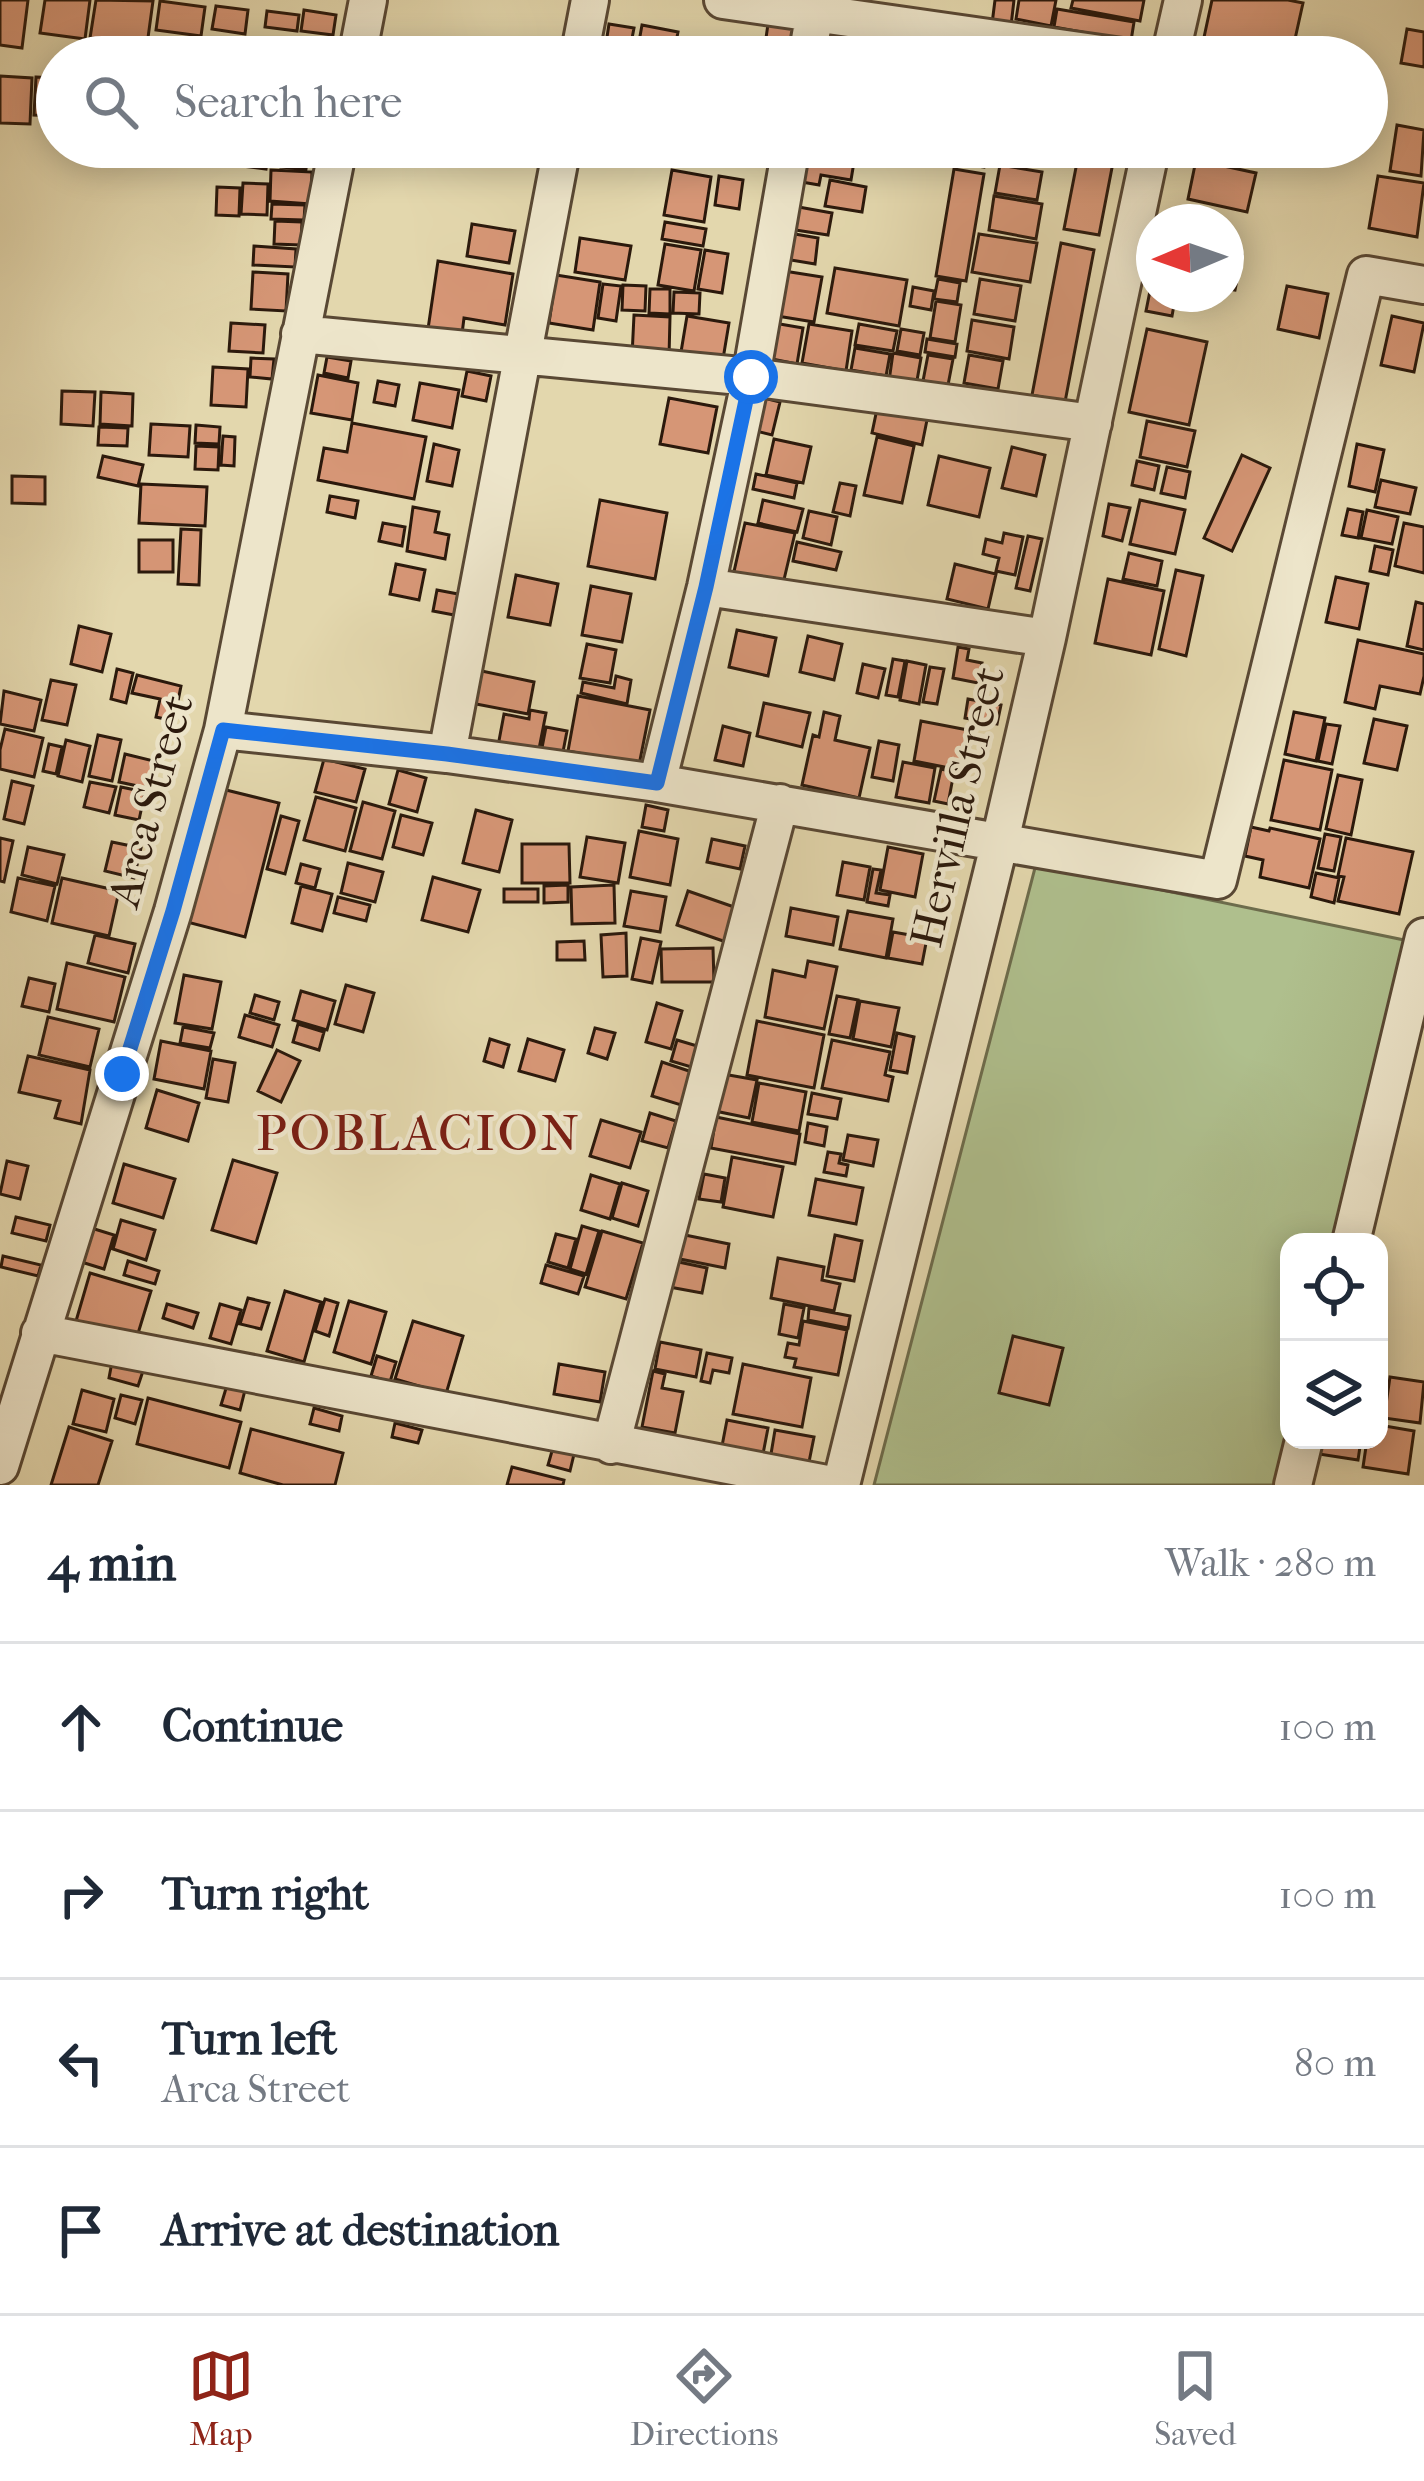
<!DOCTYPE html>
<html lang="en">
<head>
<meta charset="utf-8">
<style>
  body { margin:0; font-family:"IM FELL French Canon",serif; background:#f6f6f7; color:#1f2937 }
  .controls { position:absolute; right:36px; bottom:36px; display:grid; overflow:hidden; border-radius:24px; box-shadow:0 6px 30px #0003 }
  .controls button { width:108px; height:108px; display:grid; place-items:center; padding:0; border:0; border-bottom:3px solid #e0e1e3; background:#fff; color:#1f2937; font:60px sans-serif }
  .compass { position:absolute; left:1136px; top:204px; width:108px; height:108px; border-radius:50%; background:#fff; box-shadow:0 6px 30px #0003; rotate:268deg }
  .stop { position:absolute; width:36px; height:36px; margin:-27px; border:9px solid #1a73e8; border-radius:50%; background:#fff }
  .stop.end { background:#1a73e8; border-color:#fff; box-shadow:0 3px 12px #0008 }
  .list { margin:0; padding:0; list-style:none }
  h2 { display:flex; justify-content:space-between; align-items:center; height:156px; margin:0; padding:0 48px; font-size:51px }
  h2 small { font-size:39px; font-weight:400; color:#747a83 }
  .list li { display:grid; grid-template-columns:78px 1fr auto; gap:36px; align-items:center; box-sizing:border-box; height:168px; padding:0 48px; border-top:3px solid #e0e1e3 }
  .list b { display:block; font-size:45px; white-space:nowrap }
  .list p { margin:0; font-size:39px; white-space:nowrap; color:#747a83 }
  .list em { font-size:39px; font-style:normal; color:#747a83 }
  .icon { flex:none; width:66px; height:66px; fill:none; stroke:currentColor; stroke-width:2; stroke-linecap:round; stroke-linejoin:round }
  .map { position:relative; flex:none; width:1424px; height:1485px; overflow:hidden }
  .search { position:absolute; background:#fff; box-shadow:0 6px 30px #0003; left:36px; right:36px; top:36px; height:132px; display:flex; align-items:center; gap:30px; box-sizing:border-box; padding:0 42px; border-radius:66px; color:#747a83; font-size:45px }
  .sheet { height:828px; background:#fff }
  nav { display:flex; justify-content:space-around; align-items:center; box-sizing:border-box; height:168px; border-top:3px solid #e0e1e3; background:#fff; font-size:33px; color:#747a83 }
  nav a { display:grid; justify-items:center; gap:6px }
  nav .on { color:#8f2418 }
  .map>svg:first-child { display:block }
  .green { fill:#afbf8d; stroke:#6d6c4c; stroke-width:3 }
  .building { fill:#d69676; stroke:#2b190c; stroke-width:3 }
  .lines { fill:none; stroke-linecap:round; stroke-linejoin:round }
  .minor-casing { stroke:#594834; stroke-width:42 }
  .minor { stroke:#ede5ca; stroke-width:36 }
  .route { stroke:#1a73e8; stroke-width:15 }
  .labels { text-anchor:middle; dominant-baseline:central; stroke-width:9; stroke-linejoin:round; paint-order:stroke }
  .street-label { font-size:45px; fill:#2b190c; stroke:#ede5ca }
  .quarter-label { font-size:51px; letter-spacing:3px; fill:#7a1f14; stroke:#ede5ca }
</style>
</head>
<body>
<div class="map">
<svg width="1424" height="1485" viewBox="0 0 1424 1485">
  <rect width="100%" height="100%" fill="#e3d7ad"/>
  <filter id="stains"><feTurbulence type="fractalNoise" baseFrequency=".00167" numOctaves="4"/><feColorMatrix values="0 0 0 0 .2 0 0 0 0 .09 0 0 0 0 .02 0 0 0 .5 -.17"/></filter>
  <radialGradient id="worn" r=".72"><stop offset=".6" stop-color="#630" stop-opacity="0"/><stop offset="1" stop-color="#630" stop-opacity=".3"/></radialGradient>
  <path class="green" d="M1036,864L1404,940L1334,1242H1289V1439L1278,1485H874Z"/>
  <path class="building" d="M0,0H28L22,48L0,45Z
    M45,0H90L85,39L40,33Z
    M96,0L153,1L147,45L90,38Z
    M995,0H1014L1011,26L992,24Z
    M1019,0H1056L1051,26L1016,19Z
    M1073,0H1144L1140,21L1071,8Z
    M1212,0H1288L1303,3L1291,57H1272L1203,42Z
    M160,1L205,7L201,36L156,30Z
    M216,6L248,10L245,34L212,29Z
    M1057,9L1134,22L1131,41L1054,27Z
    M304,10L336,15L333,35L301,31Z
    M267,11L299,15L297,31L265,27Z
    M609,24L634,28L629,54L605,50Z
    M768,24L796,29L793,50L765,45Z
    M642,25L678,32L673,57L637,53Z
    M1407,29L1424,32V67L1401,63Z
    M823,35L859,41L856,57H819Z
    M718,41L790,53L789,57H715Z
    M0,76L32,78L30,124L0,123Z
    M36,77L57,78V116L34,115Z
    M1397,125L1424,130L1421,176L1390,171Z
    M227,147H269L266,169L225,164Z
    M802,147H836L856,150L851,180L821,175L819,185L796,181Z
    M929,147H988L984,167L927,158Z
    M1000,147H1024L1021,166L998,162Z
    M1080,147H1116L1099,235L1064,229Z
    M290,153L308,154L306,169L281,167L282,155L290,156Z
    M1196,160L1256,173L1247,212L1188,199Z
    M1000,165L1042,172L1037,200L995,193Z
    M954,169L984,174L966,281L936,276Z
    M271,170L312,172L311,204L270,201Z
    M672,170L711,177L704,222L664,215Z
    M719,176L743,180L739,209L715,205Z
    M1378,176L1424,183L1417,237L1369,228Z
    M830,180L866,187L862,212L825,206Z
    M243,183L268,184L267,215L241,214Z
    M217,187L240,188L239,216L216,215Z
    M994,196L1042,204L1036,239L989,230Z
    M272,204L305,205L304,220L271,219Z
    M793,206L832,213L828,235L789,229Z
    M275,221L302,222L301,245L274,244Z
    M665,222L706,229L703,246L662,239Z
    M472,224L515,231L509,263L467,256Z
    M789,233L818,238L815,264L785,259Z
    M979,234L1037,243L1030,282L972,272Z
    M580,238L631,246L625,280L575,272Z
    M1061,243L1094,250L1065,402L1032,395Z
    M665,244L701,250L694,291L658,285Z
    M254,246L296,249L295,267L253,265Z
    M705,250L728,254L722,293L698,289Z
    M1228,252L1242,255L1235,290L1226,289Z
    M438,261L513,274L505,325L464,318L462,334L428,329Z
    M835,268L907,280L899,326L827,313Z
    M784,271L822,277L814,322L777,316Z
    M253,272L288,274L286,311L251,309Z
    M556,275L600,282L593,330L549,323Z
    M938,279L960,283L957,302L934,299Z
    M980,279L1021,286L1015,321L974,314Z
    M603,284L621,286L616,321L598,318Z
    M623,285L646,286L645,311L622,310Z
    M1151,286L1154,287V294H1176L1172,316L1146,311Z
    M1287,286L1328,294L1319,338L1278,329Z
    M913,287L934,291L931,310L910,306Z
    M650,289H670V314L649,313Z
    M674,292L700,293L699,314L673,313Z
    M936,301L961,305L955,342L930,338Z
    M634,315L670,317L669,357L632,356Z
    M687,316L729,323L722,365L680,358Z
    M1392,316L1424,323L1414,372L1381,365Z
    M972,320L1014,327L1009,359L967,351Z
    M231,323L265,325L263,353L229,351Z
    M774,323L803,328L797,364L767,358Z
    M809,324L852,331L846,371L802,363Z
    M859,324L897,331L893,351L855,345Z
    M901,329L924,333L920,355L897,351Z
    M1147,329L1207,342L1189,425L1129,412Z
    M927,339L957,344L955,357L925,352Z
    M855,348L890,354L886,376L851,370Z
    M893,353L921,358L916,386L889,381Z
    M928,355L953,359L948,385L923,381Z
    M969,355L1003,361L998,389L964,383Z
    M327,357L351,361L348,378L324,373Z
    M251,358L274,359L272,379L250,377Z
    M213,367L248,369L246,407L211,405Z
    M467,371L491,376L486,401L462,396Z
    M318,375L358,383L352,420L311,413Z
    M378,381L399,385L395,406L374,402Z
    M420,383L459,390L452,428L413,420Z
    M62,391L95,392L93,426L61,424Z
    M101,392L133,394L132,426L100,424Z
    M669,398L717,407L708,453L660,444Z
    M764,398L780,402L772,435L756,431Z
    M877,409L927,420L922,445L872,433Z
    M1147,421L1195,431L1187,467L1140,457Z
    M352,423L426,437L414,499L318,480L324,448L347,452Z
    M151,424L190,426L188,457L149,455Z
    M196,425L220,427L219,444L195,443Z
    M99,427L128,428L127,446L98,445Z
    M223,436L235,437L234,466L221,465Z
    M877,437L914,446L902,503L864,495Z
    M774,439L811,447L803,483L766,475Z
    M434,444L459,450L452,486L427,481Z
    M1357,444L1384,450L1375,492L1349,486Z
    M196,446L219,447L218,470L195,469Z
    M1012,447L1045,455L1036,496L1002,488Z
    M1242,455L1270,468L1232,551L1204,538Z
    M103,456L143,465L138,486L98,477Z
    M939,456L990,468L979,517L928,505Z
    M1137,461L1159,466L1154,490L1132,485Z
    M1167,467L1190,472L1185,498L1161,493Z
    M756,474L797,483L794,498L753,489Z
    M12,476L45,477V504L12,503Z
    M1381,480L1416,488L1410,514L1375,507Z
    M840,483L856,486L850,516L833,512Z
    M141,484L207,487L205,526L139,523Z
    M330,496L358,501L355,518L327,512Z
    M600,500L667,513L655,579L588,566Z
    M763,500L803,509L797,532L758,523Z
    M1140,500L1185,510L1175,554L1130,544Z
    M1109,504L1130,508L1122,541L1103,536Z
    M413,507L439,512L435,532L449,535L445,559L407,551Z
    M1348,509L1363,512L1358,538L1342,535Z
    M1367,510L1398,517L1392,544L1361,538Z
    M809,511L837,517L831,545L803,538Z
    M383,523L405,527L402,546L379,541Z
    M745,523L795,533L782,588L733,576Z
    M1404,523L1424,527V573L1395,566Z
    M181,529L201,530L199,585L178,584Z
    M1004,533L1023,537L1015,575L996,571L999,558L983,554L986,539L1002,543Z
    M1028,536L1042,539L1030,591L1016,588Z
    M139,540H173V572H139Z
    M797,542L841,552L836,570L793,561Z
    M1375,546L1393,550L1388,575L1370,571Z
    M1129,553L1162,561L1157,586L1123,579Z
    M396,564L425,570L419,600L390,594Z
    M955,564L996,574L988,609L947,599Z
    M1176,570L1203,576L1186,656L1159,649Z
    M516,575L558,584L550,625L508,617Z
    M1336,577L1368,584L1359,629L1326,622Z
    M1108,579L1164,591L1151,655L1095,643Z
    M591,586L631,594L622,642L582,635Z
    M437,590L458,594L454,615L433,611Z
    M1416,602L1424,604V650L1407,646Z
    M79,626L111,634L102,672L71,664Z
    M737,630L776,638L768,676L729,667Z
    M808,636L842,644L834,680L800,672Z
    M1358,640L1424,654V676L1420,694L1380,686L1375,709L1345,702Z
    M587,644L616,650L610,683L580,678Z
    M958,647L969,649L967,660L982,663L978,683L953,678Z
    M893,659L905,661L898,697L886,695Z
    M907,661L926,665L919,704L900,700Z
    M863,664L885,669L878,698L857,693Z
    M930,667L944,669L937,704L923,702Z
    M117,669L133,673L126,703L111,699Z
    M477,670L534,682L528,714L471,703Z
    M137,675L181,686L174,721L156,717L160,699L132,693Z
    M616,676L631,680L627,704L581,693L583,682L614,688Z
    M51,680L76,685L67,725L42,720Z
    M4,691L41,700L34,731L0,724Z
    M578,696L650,710L639,765L568,751Z
    M968,699L1001,705L997,724L965,718Z
    M764,703L810,713L802,747L757,736Z
    M530,710L546,713L538,754L498,746L504,714L529,719Z
    M824,712L840,716L835,740L870,748L859,798L802,785L813,735L819,737Z
    M1294,712L1325,718L1316,761L1285,754Z
    M1374,719L1407,726L1397,770L1364,763Z
    M921,721L973,731L965,771L914,761Z
    M1326,724L1340,726L1332,764L1318,761Z
    M723,726L750,733L743,766L715,760Z
    M546,727L567,731L562,757L541,753Z
    M5,729L43,738L34,777L0,769V750Z
    M98,735L121,740L112,781L89,776Z
    M66,740L90,746L82,782L58,776Z
    M879,741L899,745L893,781L872,777Z
    M49,744L62,747L56,774L43,771Z
    M125,754L158,762L152,789L119,782Z
    M324,759L365,769L356,802L315,792Z
    M1284,760L1332,770L1320,830L1271,820Z
    M903,762L935,768L929,803L896,797Z
    M941,769L954,772L948,804L934,801Z
    M398,770L426,778L417,812L389,804Z
    M1338,775L1362,780L1351,835L1326,829Z
    M12,781L33,786L24,824L4,819Z
    M90,782L116,787L109,813L84,807Z
    M121,787L145,792L139,820L115,815Z
    M218,788L279,803L245,937L183,921Z
    M316,797L356,808L345,851L304,840Z
    M363,802L395,811L382,859L350,851Z
    M646,805L668,810L664,831L642,827Z
    M476,810L512,820L499,872L463,863Z
    M401,815L432,823L423,855L393,847Z
    M281,816L299,821L285,874L267,869Z
    M1251,827L1269,831L1270,828L1320,839L1309,888L1260,877L1263,860L1245,856Z
    M639,831L678,839L670,885L630,877Z
    M1325,834L1341,837L1334,871L1318,868Z
    M587,837L625,843L618,883L580,877Z
    M0,838L13,841L4,882L0,881Z
    M1346,838L1413,852L1399,914L1338,901L1344,877L1338,876Z
    M712,839L745,846L740,869L707,862Z
    M112,842L141,848L134,878L105,871Z
    M522,844H569L570,883H522Z
    M28,847L64,855L57,884L22,875Z
    M888,847L923,854L915,897L880,890Z
    M843,862L870,867L864,900L837,895Z
    M348,863L383,872L375,902L341,893Z
    M301,864L320,869L315,888L296,883Z
    M873,869L881,870L876,893L890,895L888,906L867,902Z
    M1316,873L1339,878L1334,903L1311,897Z
    M433,877L480,890L468,932L422,920Z
    M18,878L55,886L47,921L11,912Z
    M62,878L119,891L109,936L52,923Z
    M568,885V902L544,903V886Z
    M614,885L615,923L572,924L571,887Z
    M301,886L332,894L322,931L292,923Z
    M504,889H538V902H504Z
    M631,891L666,897L660,932L624,926Z
    M688,891L737,908L726,942L677,925Z
    M338,897L370,905L366,921L334,913Z
    M791,908L838,917L833,945L786,936Z
    M848,911L893,919L886,958L840,949Z
    M893,932L927,938L922,964L888,958Z
    M626,933L627,976L603,977L601,935Z
    M95,935L135,944L128,973L88,963Z
    M641,938L661,942L652,983L632,979Z
    M584,941L585,960H557V942Z
    M713,948L714,982H662L661,949Z
    M808,961L837,967L824,1029L765,1017L773,970L805,977Z
    M67,963L125,977L114,1022L57,1009Z
    M184,975L221,982L212,1029L175,1023Z
    M29,978L55,984L49,1012L22,1006Z
    M346,985L374,993L363,1032L335,1024Z
    M301,991L335,1001L327,1030L293,1020Z
    M255,995L279,1002L274,1020L250,1013Z
    M837,996L858,1000L850,1038L829,1034Z
    M860,1001L899,1008L891,1047L853,1039Z
    M657,1003L682,1011L671,1049L646,1042Z
    M245,1015L279,1025L272,1047L239,1037Z
    M48,1017L99,1029L90,1067L39,1055Z
    M757,1021L824,1035L814,1088L747,1075Z
    M298,1024L324,1032L319,1050L293,1042Z
    M183,1027L214,1033L210,1048L180,1043Z
    M595,1028L615,1033L607,1059L588,1053Z
    M897,1033L914,1037L907,1073L890,1070Z
    M490,1039L509,1045L503,1067L484,1061Z
    M528,1039L564,1050L555,1081L519,1071Z
    M677,1040L704,1048L698,1069L671,1061Z
    M832,1040L890,1052L885,1075L893,1077L888,1101L822,1088Z
    M161,1041L211,1051L204,1089L154,1079Z
    M277,1050L300,1061L281,1102L258,1091Z
    M28,1056L90,1070L81,1124L55,1118L60,1101L19,1092Z
    M213,1059L235,1063L228,1102L206,1098Z
    M662,1062L692,1072L681,1105L652,1096Z
    M723,1074L757,1080L749,1118L715,1111Z
    M759,1083L806,1092L799,1131L752,1122Z
    M157,1090L199,1103L188,1141L146,1128Z
    M812,1093L841,1099L837,1119L808,1114Z
    M650,1113L676,1121L668,1148L642,1141Z
    M716,1117L800,1134L795,1164L711,1148Z
    M601,1120L641,1132L630,1168L590,1156Z
    M808,1123L827,1127L824,1146L805,1142Z
    M848,1135L878,1140L873,1166L843,1160Z
    M828,1152L841,1154L839,1163L848,1165L846,1176L824,1172Z
    M732,1157L783,1167L773,1217L723,1207Z
    M233,1160L277,1173L256,1243L212,1230Z
    M7,1161L28,1166L20,1199L0,1194Z
    M124,1164L175,1179L163,1218L113,1203Z
    M704,1174L725,1178L721,1202L699,1199Z
    M591,1175L620,1184L610,1219L581,1210Z
    M816,1179L863,1188L856,1224L809,1215Z
    M622,1183L648,1191L638,1226L612,1218Z
    M16,1217L50,1225L46,1241L12,1233Z
    M121,1220L155,1230L146,1260L113,1249Z
    M582,1226L599,1231L586,1274L570,1269Z
    M88,1227L114,1235L104,1269L78,1261Z
    M602,1231L643,1243L626,1299L585,1287Z
    M556,1234L576,1239L568,1268L548,1262Z
    M685,1235L729,1244L725,1268L680,1259Z
    M835,1235L862,1241L854,1281L827,1276Z
    M3,1256L41,1265L38,1276L1,1267Z
    M778,1258L824,1267L822,1280L840,1284L834,1311L771,1298Z
    M669,1260L707,1268L702,1293L664,1286Z
    M128,1261L159,1271L155,1284L124,1275Z
    M546,1265L584,1276L578,1294L541,1283Z
    M90,1273L151,1291L136,1340L76,1321Z
    M285,1291L321,1302L304,1362L267,1351Z
    M248,1298L269,1303L261,1329L240,1324Z
    M325,1299L338,1303L329,1336L315,1331Z
    M349,1301L386,1312L371,1364L334,1352Z
    M167,1304L198,1313L193,1328L163,1318Z
    M220,1304L241,1310L231,1344L210,1338Z
    M784,1304L804,1308L798,1338L779,1334Z
    M809,1308L850,1316L848,1328L808,1320Z
    M413,1321L463,1336L446,1394L395,1379Z
    M803,1321L847,1330L838,1375L794,1367L796,1359L785,1357L788,1343L799,1345Z
    M1013,1336L1063,1348L1049,1405L999,1393Z
    M660,1342L701,1350L696,1377L655,1369Z
    M707,1353L732,1358L729,1373L713,1370L710,1383L701,1381Z
    M377,1356L396,1362L390,1382L371,1376Z
    M112,1362L143,1371L138,1386L109,1378Z
    M559,1364L605,1372L600,1402L554,1394Z
    M743,1364L811,1378L802,1427L733,1414Z
    M653,1371L665,1374L662,1388L683,1392L675,1433L642,1427Z
    M1390,1377L1424,1382L1420,1423L1384,1418Z
    M227,1385L245,1390L240,1410L221,1405Z
    M82,1390L114,1399L106,1432L73,1424Z
    M121,1395L142,1400L135,1424L115,1418Z
    M148,1398L241,1422L229,1468L137,1444Z
    M314,1408L342,1416L339,1431L310,1424Z
    M727,1420L768,1428L763,1454L722,1446Z
    M395,1423L422,1430L418,1443L392,1437Z
    M1379,1425L1414,1431L1408,1474L1363,1467L1367,1440H1379Z
    M69,1427L112,1441L98,1485H51Z
    M251,1429L343,1453L335,1485H283L240,1473Z
    M775,1430L814,1437L808,1467L770,1460Z
    M1321,1440H1361L1358,1460L1319,1454Z
    M554,1444L575,1450L570,1471L548,1465Z
    M512,1467L564,1480L563,1485H507Z"/>
  <g class="lines">
    <defs>
      <path id="minor" d="M723,0L1122,57
        M357,57L368,0
        M579,57L590,0
        M807,57L817,0
        M1170,57L1183,0
        M300,334L751,377L1093,423
        M706,587L1047,638
        M223,730L447,754L657,783L1218,880L1366,275L1424,285
        M447,754L562,147
        M657,783L706,587L751,377L791,147
        M1351,1242L1424,937
        M40,1333L832,1485
        M611,1445L780,803
        M0,1466L173,911L223,730L338,147
        M841,1485L1000,841L1047,638L1151,147
        M1293,1485L1304,1440"/>
    </defs>
    <use href="#minor" class="minor-casing"/>
    <use href="#minor" class="minor"/>
  </g>
  <g class="lines">
    <path class="route" d="M122,1074L173,911L223,730L447,754L657,783L706,587L751,377"/>
  </g>
  <g class="labels">
    <g class="street-label">
      <text transform="translate(151 801) rotate(-75)">Arca Street</text>
      <text transform="translate(958 807) rotate(-77)">Hervilla Street</text>
    </g>
    <g class="quarter-label">
      <text x="419" y="1133">POBLACION</text>
    </g>
  </g>
  <rect width="100%" height="100%" filter="url(#stains)"/>
  <rect width="100%" height="100%" fill="url(#worn)"/>
</svg>
<div class="controls">
<button><svg class="icon" aria-label="locate" viewBox="0 0 24 24"><circle cx="12" cy="12" r="6"/><path d="M12 2v4M12 18v4M2 12h4M18 12h4"/></svg></button>
<button><svg class="icon" aria-label="layers" viewBox="0 0 24 24"><path d="M12 4l9 5-9 5-9-5zM3 14l9 5 9-5"/></svg></button>
</div>
<svg class="compass" viewBox="-18 -18 36 36"><path d="M0-13l5 13h-10z" fill="#e53935"/><path d="M0 13l5-13h-10z" fill="#747a83"/></svg>
<div class="stop" style="left:751px;top:377px"></div>
<div class="stop end" style="left:122px;top:1074px"></div>
<div class="search"><svg class="icon" aria-label="search" viewBox="0 0 24 24"><circle cx="10" cy="10" r="6"/><path d="M15 15l6 6"/></svg>Search here</div>
</div>
<section class="sheet">
<h2>4 min<small>Walk · 280 m</small></h2>
<ul class="list">
<li><svg class="icon" aria-label="ahead" viewBox="0 0 24 24"><path d="M12 20V5M6 11l6-6 6 6"/></svg><div><b>Continue</b></div><em>100 m</em></li>
<li><svg class="icon" aria-label="right" viewBox="0 0 24 24"><path d="M7 20v-9h11M14 6l5 5-5 5"/></svg><div><b>Turn right</b></div><em>100 m</em></li>
<li><svg class="icon" aria-label="left" viewBox="0 0 24 24"><path d="M17 20v-9H6M10 6l-5 5 5 5"/></svg><div><b>Turn left</b><p>Arca Street</p></div><em>80 m</em></li>
<li><svg class="icon" aria-label="arrive" viewBox="0 0 24 24"><path d="M6 21V4h12l-3 4 3 4H6"/></svg><div><b>Arrive at destination</b></div></li>
</ul>
</section>
<nav>
<a class="on"><svg class="icon" aria-label="map" viewBox="0 0 24 24"><path d="M3 6l6-2 6 2 6-2v14l-6 2-6-2-6 2zM9 4v14M15 6v14"/></svg>Map</a>
<a><svg class="icon" aria-label="directions" viewBox="0 0 24 24"><path d="M12 3l9 9-9 9-9-9zM9 14v-3h6M13 9l2 2-2 2"/></svg>Directions</a>
<a><svg class="icon" aria-label="saved" viewBox="0 0 24 24"><path d="M7 4h10v16l-5-4-5 4z"/></svg>Saved</a>
</nav>
</body>
</html>
